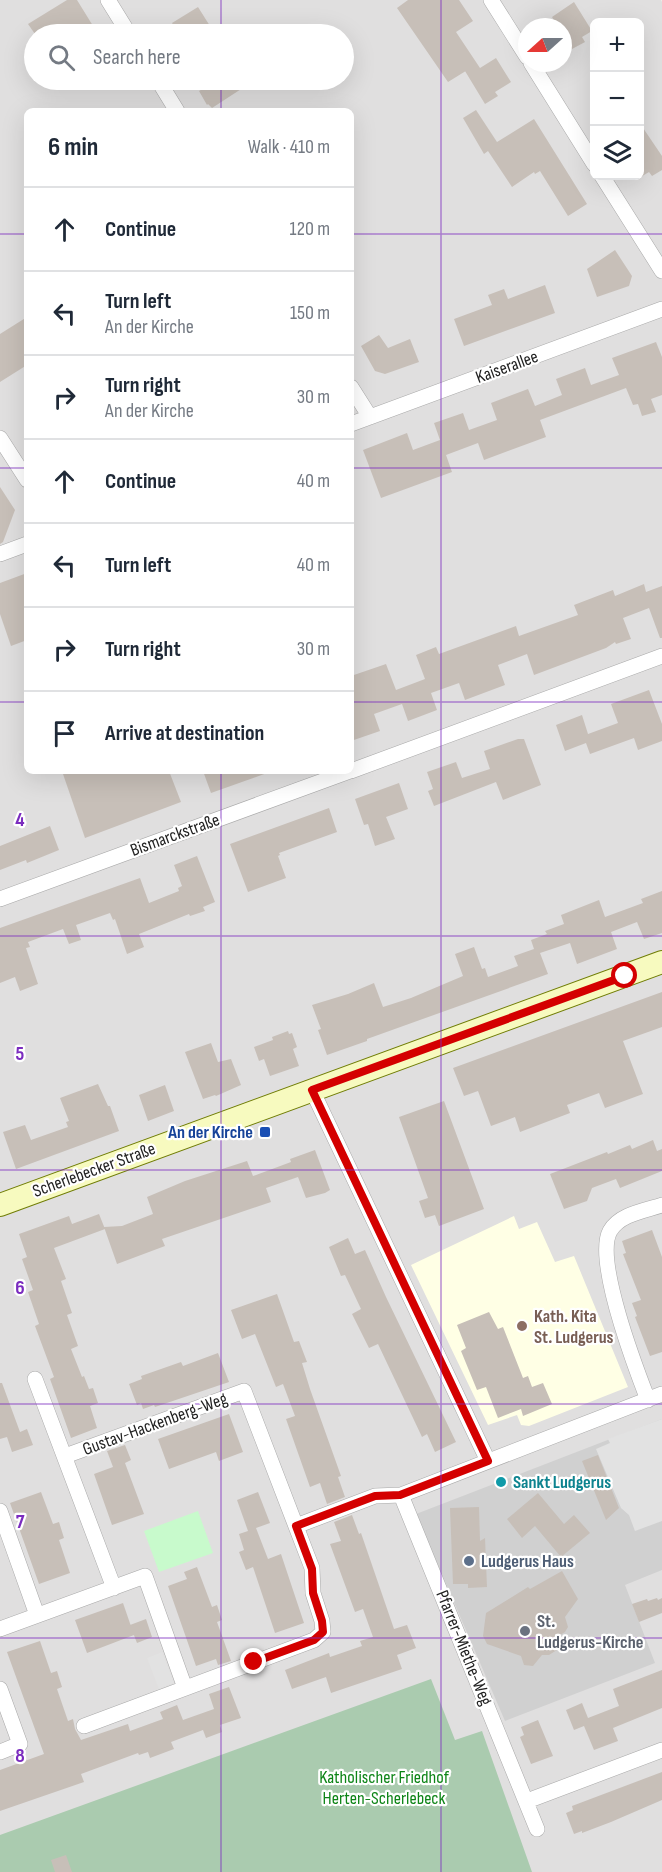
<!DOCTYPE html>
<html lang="en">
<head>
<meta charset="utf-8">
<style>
  body { margin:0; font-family:"Sofia Sans Condensed",sans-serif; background:#f2f2f3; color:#1f2937 }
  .controls { position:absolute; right:18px; top:18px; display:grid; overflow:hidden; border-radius:9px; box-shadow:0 6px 24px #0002 }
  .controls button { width:54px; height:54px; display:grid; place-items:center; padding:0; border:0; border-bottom:2px solid #e0e1e3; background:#fff; color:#1f2937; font:30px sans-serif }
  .compass { position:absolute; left:518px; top:18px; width:54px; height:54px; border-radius:50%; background:#fff; box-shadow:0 6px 24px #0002; rotate:249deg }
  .stop { position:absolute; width:18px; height:18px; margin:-14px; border:4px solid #d40000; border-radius:50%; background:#fff }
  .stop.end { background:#d40000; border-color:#fff; box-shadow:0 2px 6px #0008 }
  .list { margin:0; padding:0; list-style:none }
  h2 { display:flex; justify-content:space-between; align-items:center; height:78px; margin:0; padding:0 24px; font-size:26px }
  h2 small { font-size:20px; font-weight:400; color:#747a83 }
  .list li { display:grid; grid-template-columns:39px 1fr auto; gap:18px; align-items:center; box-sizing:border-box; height:84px; padding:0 24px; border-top:2px solid #e0e1e3 }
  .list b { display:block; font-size:22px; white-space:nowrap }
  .list p { margin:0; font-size:20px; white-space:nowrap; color:#747a83 }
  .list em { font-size:20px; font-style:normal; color:#747a83 }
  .icon { flex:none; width:33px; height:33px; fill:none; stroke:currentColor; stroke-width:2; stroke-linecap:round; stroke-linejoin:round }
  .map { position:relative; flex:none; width:662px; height:1872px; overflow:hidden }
  .search { position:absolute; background:#fff; box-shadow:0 6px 24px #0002; left:24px; top:24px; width:330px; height:66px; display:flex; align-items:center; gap:15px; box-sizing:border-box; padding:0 21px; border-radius:33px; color:#747a83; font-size:22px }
  .panel { position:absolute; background:#fff; box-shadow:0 6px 24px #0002; left:24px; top:108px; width:330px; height:666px; border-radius:9px }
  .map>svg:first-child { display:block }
  .residential { fill:#e0dfdf; fill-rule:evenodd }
  .education { fill:#ffffe5 }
  .religious { fill:#d0d0d0 }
  .cemetery { fill:#aacbaf }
  .park { fill:#c8facc }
  .parking { fill:#e2e2e2 }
  .building { fill:#c7bfb8 }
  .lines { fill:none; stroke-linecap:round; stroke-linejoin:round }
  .street-casing { stroke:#a9a9a9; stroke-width:16 }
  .secondary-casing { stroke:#707d05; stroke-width:24 }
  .street { stroke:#fff; stroke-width:15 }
  .secondary { stroke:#f7fabf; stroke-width:22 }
  .route { stroke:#d40000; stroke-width:8 }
  .grid { fill:none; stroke:#7b2cbf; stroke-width:1.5; stroke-opacity:0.55 }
  .transit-dot { fill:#1a4fb4; stroke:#fff; stroke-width:2 }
  .education-dot { fill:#8d6e63; stroke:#fff; stroke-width:2 }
  .culture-dot { fill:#0f9aa8; stroke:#fff; stroke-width:2 }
  .service-dot { fill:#5c6f8a; stroke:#fff; stroke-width:2 }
  .worship-dot { fill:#6b7280; stroke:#fff; stroke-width:2 }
  .labels { text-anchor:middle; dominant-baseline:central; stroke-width:4.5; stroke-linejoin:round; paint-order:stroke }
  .street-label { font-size:18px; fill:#222; stroke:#fff }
  .transit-label { font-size:18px; font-weight:bold; fill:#164399; stroke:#fff; text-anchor:end }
  .education-label { font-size:18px; font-weight:bold; fill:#785e54; stroke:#fff; text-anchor:start }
  .culture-label { font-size:18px; font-weight:bold; fill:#0d838f; stroke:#fff; text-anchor:start }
  .service-label { font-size:18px; font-weight:bold; fill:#4e5e75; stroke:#fff; text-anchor:start }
  .worship-label { font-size:18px; font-weight:bold; fill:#5b616d; stroke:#fff; text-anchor:start }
  .park-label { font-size:18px; fill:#0c8416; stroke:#fff }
  .grid-label { font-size:20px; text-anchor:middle; font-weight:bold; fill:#7b2cbf; stroke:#fff; stroke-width:4.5; stroke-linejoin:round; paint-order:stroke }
</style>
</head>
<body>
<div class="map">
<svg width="662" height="1872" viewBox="0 0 662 1872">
  <rect width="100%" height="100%" fill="#f2efe9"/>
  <path class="residential" d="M0,0H661L662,2V1872H0ZM594,22H640V176H594ZM527,27H563V63H527ZM34,34H344V80H34ZM27,111H351V771H27Z"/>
  <path class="education" d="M514,1216L519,1229L537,1222L555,1262L574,1256L628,1387L529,1426L521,1425L517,1415L488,1425L411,1265Z"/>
  <path class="religious" d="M662,1419V1570L625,1585L655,1663L505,1721L416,1514Z"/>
  <path class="cemetery" d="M431,1679L455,1740L482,1731L532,1872H0V1835Z"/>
  <path class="park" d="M198,1511L213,1553L159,1572L144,1531Z"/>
  <path class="parking" d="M662,1419V1521L635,1531L629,1515L621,1508L596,1449L610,1443L608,1439Z
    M162,1652L174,1683L159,1689L147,1658Z"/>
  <path class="building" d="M67,0H77L98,34H35L28,24Z
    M408,0H459L473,21L456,32L480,68L496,58L511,82L495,92L498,96L485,104L465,71L469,69L448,82L397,8Z
    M574,2L592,31L582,37L585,42L572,49L570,45L563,49V27H558L552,17Z
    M198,7L215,34H179L172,23Z
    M217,80H255L212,108L208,104L207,105L199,91Z
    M476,110L497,142L534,119L587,204L568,216L540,171L535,174L534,172L512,187L488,151L484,154L463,118Z
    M639,122L662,156V170L652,176L649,172L639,178Z
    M615,250L632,276L629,286L597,297L587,269Z
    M545,285L555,313L464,346L454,319L492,305L488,295L504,289L508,299Z
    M27,317V365L0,382V334Z
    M379,335L388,348L410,339L419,362L385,374L375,371L361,346Z
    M656,342L662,357V395L651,399L656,412L642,416L638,404L633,405L626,388L540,420L546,437L527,444L484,460L478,443L446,455L452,472L381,498L363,450L407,433L413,450L440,440L434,423L463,413L469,430L497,420L491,403L528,389L535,406L562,395L556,379L585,368L591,385L619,375L612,358Z
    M0,487L15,510L3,542L0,544Z
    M27,573V640L11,646L0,614V583Z
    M644,584L646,592L662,586V638H660L649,608L623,618L631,639L616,644L615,642L606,648L534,675L527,654L498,665L505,685L465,700L459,683L431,693L437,710L408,721L402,704L374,714L380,731L351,741V676L386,664L396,690L425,679L416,655L436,647L439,654L516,626L519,636L578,615L574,605L613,590L615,596Z
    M649,690L662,724V741L638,750L634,738L590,754L586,743L565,751L556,725L582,715L588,734L618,723L611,704Z
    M518,739H524L541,785L503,800L496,782L434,806L428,791L433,789L427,772L456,762L462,778L490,769L484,751Z
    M72,771H169L181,802L85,838L63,774Z
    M203,771H267V773L211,793Z
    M399,783L408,809L386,817L395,839L375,846L368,824L364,825L355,799Z
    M329,808L337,832L279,853L280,855L278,856L286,878L248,892L230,844Z
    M50,826L59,850L27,863L26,860L0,870V846Z
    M197,856L215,902L203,907L205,911L190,916L189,914L139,934L144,947L127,954L115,919L113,920L110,913L76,925L81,940L69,944L63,929L28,942L30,947L26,948L38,984L20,991L15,977L0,983V928L140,878L149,903L179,891L178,888L182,886L174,865Z
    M662,891V933L644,939L637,922L611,932L617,949L577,964L570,943L540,953L548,974L367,1039V1041L327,1055L318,1030L321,1029L312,1005L348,994L374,983L383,1007L411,998L463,976L455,954L474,947L482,969L485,968L488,977L518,966L514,956L534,949L531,940L547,934L545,931L564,924L561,915L599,900L605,917L643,903L641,899Z
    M662,992V1027L623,1041L643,1094L605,1108L599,1093L567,1105L570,1113L520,1132L515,1117L491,1126L478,1091L464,1096L453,1068Z
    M288,1031L289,1034L292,1033L297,1047L293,1049L299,1066L270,1076L264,1059L259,1061L254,1047L273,1040L272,1037Z
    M211,1043L218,1062L231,1059L241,1085L216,1096L215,1095L203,1099L185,1052Z
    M98,1084L108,1106H110L119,1131L16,1169L3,1132L25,1125L31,1140L68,1127L66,1122L69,1121L60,1098Z
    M165,1085L174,1111L148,1121L139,1095Z
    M444,1101L484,1209L439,1226L435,1215L425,1218L419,1201L428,1198L399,1117Z
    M653,1140L657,1151L662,1149V1171L620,1188L616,1179L592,1188L587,1201L564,1209L550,1174L607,1152L608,1154L630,1145L632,1149Z
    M315,1150L330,1190L325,1193L306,1198L298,1177L266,1188L271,1202L162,1239L165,1246L117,1264L104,1227L122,1226L153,1214L147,1197L185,1181L247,1161L253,1176L291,1162L290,1159Z
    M99,1214L105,1229L54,1248L66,1279L61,1281L72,1313L67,1315L78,1346L71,1349L82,1377L84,1376L89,1389L93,1388L98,1403L90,1406L97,1428L71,1438L50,1379L54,1377L35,1326L39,1324L28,1292L33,1290L22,1259L27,1257L19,1234L69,1216L72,1224Z
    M652,1230L662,1257V1352L650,1356L635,1317L637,1316L632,1303L641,1300L623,1254L626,1253L622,1241Z
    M348,1238L355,1254L365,1250L386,1297L456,1442L435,1452L427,1434L422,1437L378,1344L369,1348L352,1314L361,1309L345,1275L341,1276L329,1247Z
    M277,1294L294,1342L299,1341L307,1362L302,1363L310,1389L341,1476L338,1477L345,1497L327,1504L320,1483L310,1487L286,1419L295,1416L283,1384L276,1387L255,1334L242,1339L231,1310Z
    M489,1312L498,1329L503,1327L523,1378L528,1376L532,1387L543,1383L552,1404L523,1416L521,1409L498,1418L486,1387L477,1390L461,1351L466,1348L457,1325Z
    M218,1353L229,1382L155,1407L154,1405L143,1409L141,1403L137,1405L129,1384L142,1379L141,1376L181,1362L183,1366Z
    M0,1383H2L20,1432L27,1429L33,1445L12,1452L7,1437L0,1439Z
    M229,1414L243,1452L219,1461L216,1452L169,1469L158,1439Z
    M125,1445L131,1460L125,1463L144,1514L112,1525L94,1474L113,1467L107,1451Z
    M598,1455L619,1508L606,1520L582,1461Z
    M41,1492L53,1524L59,1522L64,1538L59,1540L70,1573L39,1584L10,1503Z
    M258,1492L270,1523L256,1528L268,1559L281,1554L304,1623L275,1633L253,1567L246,1570L239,1552L244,1550L239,1534L248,1531L237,1500Z
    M538,1493L564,1524L574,1515L590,1533L561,1557L535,1526L522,1538L507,1519Z
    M479,1507L480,1541L485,1538L487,1587L468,1588V1584H453L450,1508Z
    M352,1515L359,1534L361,1533L394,1629L407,1625L416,1648L397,1655L402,1669L331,1693L326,1677L292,1689L285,1670L329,1653L330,1657L362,1646L360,1641L373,1637L363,1609L355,1612L330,1544L341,1541L334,1522Z
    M197,1567L212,1607L217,1605L222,1620L217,1622L231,1661L218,1665L216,1659L196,1666L168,1586L187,1579L184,1572Z
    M562,1571L578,1599L565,1617L568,1627L565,1632L557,1637V1650L549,1655H542L533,1666L524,1665L521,1656L487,1644L483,1636L486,1613L528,1587L530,1589Z
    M657,1598L658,1600L662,1598V1613L639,1622L632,1604L647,1599L648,1601Z
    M123,1603L134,1635L87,1653L75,1620Z
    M146,1619L152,1637L137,1643L130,1625Z
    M40,1641L51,1673L57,1671L62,1687L57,1689L68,1721L73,1719L75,1729L81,1740L128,1724L130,1731L163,1719L160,1712L177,1705L183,1720L214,1709L209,1694L229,1687L241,1718L220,1725L222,1732L206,1738L203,1730L171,1742L174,1749L150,1758L148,1752L139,1755L138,1753L81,1774L84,1782L0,1811V1770L44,1754L7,1652Z
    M662,1670V1708L613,1728L618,1741L594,1750L584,1726L574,1730L566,1710L582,1703L588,1718L619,1706L613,1689Z
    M538,1720L553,1756L531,1764L520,1737L524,1735L521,1727Z
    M662,1772V1800L611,1822L582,1833V1831L574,1834L566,1813L573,1810L572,1806Z
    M66,1855L72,1872H55L51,1860Z"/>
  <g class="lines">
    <defs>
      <path id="street" d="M108,0L129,34
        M491,0L527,57
        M531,63L594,164
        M158,80L177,111
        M602,176L662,271
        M351,387L370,417
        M351,424L662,309
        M0,438L27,480
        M0,554L27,544
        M351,771L662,656
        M0,899L350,771
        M312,1090L488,1461
        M35,1379L114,1588
        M648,1400C636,1369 594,1260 610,1231C620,1214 644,1211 662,1205
        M65,1456L244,1391L312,1568L313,1593L322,1621L323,1632L314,1640L84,1726
        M401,1495L537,1829
        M0,1511L37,1615
        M296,1526L375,1496L401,1495L662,1394
        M0,1629L145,1576L185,1688
        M0,1689L20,1744L0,1752
        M527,1801L662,1750"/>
      <path id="secondary" d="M0,1205L662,962"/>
    </defs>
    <use href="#street" class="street-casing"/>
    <use href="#secondary" class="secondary-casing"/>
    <use href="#street" class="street"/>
    <use href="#secondary" class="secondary"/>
  </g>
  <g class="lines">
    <path class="route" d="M254,1662L314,1640L323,1632L322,1621L313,1593L312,1569L296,1526L375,1496L400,1495L488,1461L312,1090L625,976"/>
  </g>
  <path class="grid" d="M221,0V34M441,0V1872M221,80V111M0,234H27M351,234H662M0,468H27M351,468H662M0,702H27M351,702H662M221,771V1872M0,936H662M0,1170H662M0,1404H662M0,1638H662"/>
  <rect class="transit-dot" x="259" y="1126" width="12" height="12" rx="3"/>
  <circle class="education-dot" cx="522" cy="1326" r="6"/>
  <circle class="culture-dot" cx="501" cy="1482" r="6"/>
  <circle class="service-dot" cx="469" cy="1561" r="6"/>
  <circle class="worship-dot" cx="525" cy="1631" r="6"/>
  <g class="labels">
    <g class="street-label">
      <text transform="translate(507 367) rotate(-20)">Kaiserallee</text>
      <text transform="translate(175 835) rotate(-20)">Bismarckstraße</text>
      <text transform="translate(94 1170) rotate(-20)">Scherlebecker Straße</text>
      <text transform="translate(155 1424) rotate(-20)">Gustav-Hackenberg-Weg</text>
      <text transform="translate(464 1648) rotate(68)">Pfarrer-Miethe-Weg</text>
    </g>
    <g class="transit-label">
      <text x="253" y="1132">An der Kirche</text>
    </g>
    <g class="education-label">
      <text x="534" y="1316">Kath. Kita<tspan x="534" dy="21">St. Ludgerus</tspan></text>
    </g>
    <g class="culture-label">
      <text x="513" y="1482">Sankt Ludgerus</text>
    </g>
    <g class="service-label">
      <text x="481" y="1561">Ludgerus Haus</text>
    </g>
    <g class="worship-label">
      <text x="537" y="1621">St.<tspan x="537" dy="21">Ludgerus-Kirche</tspan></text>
    </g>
    <g class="park-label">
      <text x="384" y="1777">Katholischer Friedhof<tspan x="384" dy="21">Herten-Scherlebeck</tspan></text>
    </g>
  </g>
  <g class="grid-label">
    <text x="20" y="826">4</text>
    <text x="20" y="1060">5</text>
    <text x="20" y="1294">6</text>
    <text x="20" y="1528">7</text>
    <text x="20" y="1762">8</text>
  </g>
</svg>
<div class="controls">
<button>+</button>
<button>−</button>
<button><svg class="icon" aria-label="layers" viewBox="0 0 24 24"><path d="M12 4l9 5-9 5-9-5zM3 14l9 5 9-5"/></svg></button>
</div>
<svg class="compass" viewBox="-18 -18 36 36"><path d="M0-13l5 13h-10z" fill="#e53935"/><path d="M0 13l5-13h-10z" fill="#747a83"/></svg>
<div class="stop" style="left:625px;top:976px"></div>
<div class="stop end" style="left:254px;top:1662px"></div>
<div class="search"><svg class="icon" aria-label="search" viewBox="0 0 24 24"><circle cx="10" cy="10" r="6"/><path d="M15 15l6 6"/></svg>Search here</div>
<section class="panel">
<h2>6 min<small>Walk · 410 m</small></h2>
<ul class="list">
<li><svg class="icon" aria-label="ahead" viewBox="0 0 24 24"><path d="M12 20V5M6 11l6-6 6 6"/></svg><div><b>Continue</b></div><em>120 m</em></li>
<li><svg class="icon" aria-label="left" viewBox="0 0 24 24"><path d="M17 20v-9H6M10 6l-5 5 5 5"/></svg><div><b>Turn left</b><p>An der Kirche</p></div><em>150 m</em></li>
<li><svg class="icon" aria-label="right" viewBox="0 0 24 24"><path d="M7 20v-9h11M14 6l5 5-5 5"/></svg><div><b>Turn right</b><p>An der Kirche</p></div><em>30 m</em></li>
<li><svg class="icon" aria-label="ahead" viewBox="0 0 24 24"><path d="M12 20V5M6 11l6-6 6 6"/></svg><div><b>Continue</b></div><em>40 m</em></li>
<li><svg class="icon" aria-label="left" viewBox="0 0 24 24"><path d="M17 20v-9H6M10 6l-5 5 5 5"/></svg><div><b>Turn left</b></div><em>40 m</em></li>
<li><svg class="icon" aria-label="right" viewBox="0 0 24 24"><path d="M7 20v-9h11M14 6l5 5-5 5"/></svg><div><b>Turn right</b></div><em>30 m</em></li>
<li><svg class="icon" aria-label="arrive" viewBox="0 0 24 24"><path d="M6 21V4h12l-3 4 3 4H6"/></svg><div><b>Arrive at destination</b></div></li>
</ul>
</section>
</div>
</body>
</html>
